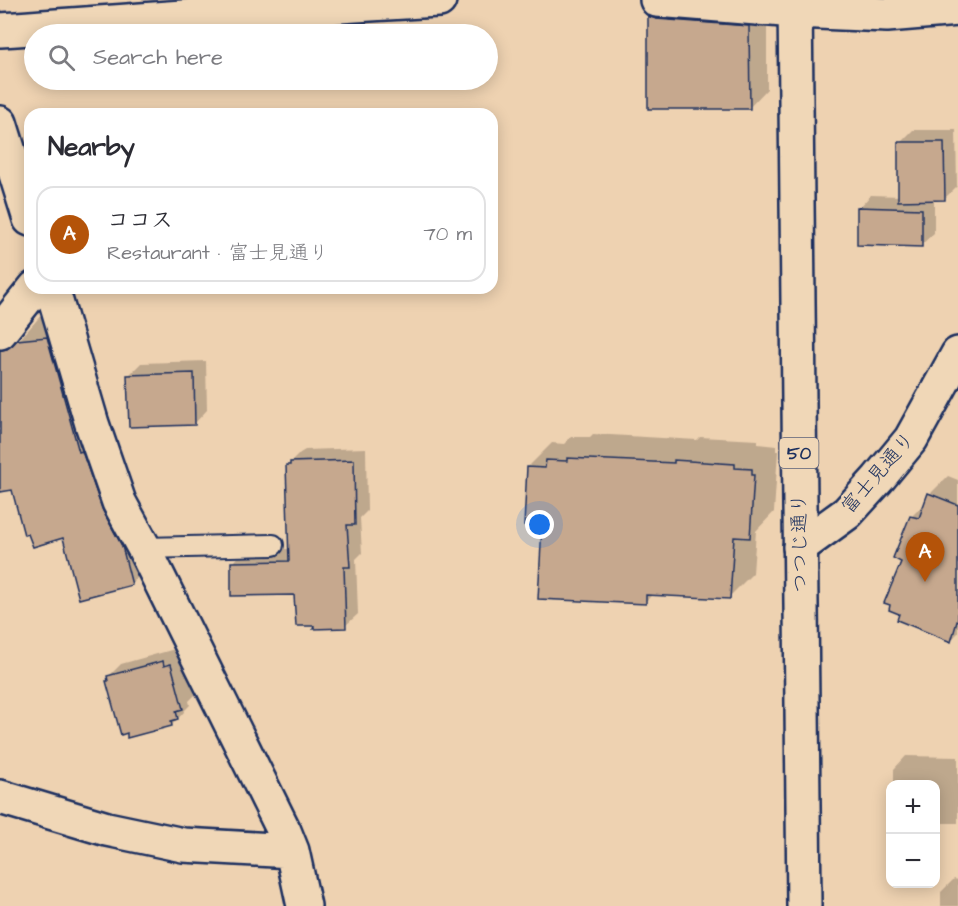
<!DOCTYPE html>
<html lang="en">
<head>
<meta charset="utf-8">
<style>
  body { margin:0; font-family:"Architects Daughter","Klee One",sans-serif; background:#f7f7f7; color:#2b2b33 }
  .controls { position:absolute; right:18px; bottom:18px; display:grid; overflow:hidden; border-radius:12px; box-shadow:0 3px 15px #0003 }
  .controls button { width:54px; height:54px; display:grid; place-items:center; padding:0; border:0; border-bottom:2px solid #e1e1e2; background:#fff; color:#2b2b33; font:30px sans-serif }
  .you { position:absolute; left:540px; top:525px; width:21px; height:21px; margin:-15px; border:4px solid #fff; border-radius:50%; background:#1a73e8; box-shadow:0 0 0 9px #1a73e833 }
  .badge { display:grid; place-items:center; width:39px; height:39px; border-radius:50%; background:#b45309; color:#fff; font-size:20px; font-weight:700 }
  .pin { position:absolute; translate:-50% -50px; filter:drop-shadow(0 2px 3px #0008) }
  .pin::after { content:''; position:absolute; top:32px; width:21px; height:18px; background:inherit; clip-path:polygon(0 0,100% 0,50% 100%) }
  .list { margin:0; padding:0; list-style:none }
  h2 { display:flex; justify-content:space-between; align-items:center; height:78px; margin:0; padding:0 24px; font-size:26px }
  h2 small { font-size:20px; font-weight:400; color:#7c7c81 }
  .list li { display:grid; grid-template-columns:39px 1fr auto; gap:18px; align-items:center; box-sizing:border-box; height:96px; margin:0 12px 12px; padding:0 12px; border:2px solid #e1e1e2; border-radius:18px }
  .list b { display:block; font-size:22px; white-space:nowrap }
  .list p { margin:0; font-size:20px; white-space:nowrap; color:#7c7c81 }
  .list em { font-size:20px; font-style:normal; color:#7c7c81 }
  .icon { flex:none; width:33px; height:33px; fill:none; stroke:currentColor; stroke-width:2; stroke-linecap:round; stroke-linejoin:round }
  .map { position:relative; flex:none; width:958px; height:906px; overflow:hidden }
  .search { position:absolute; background:#fff; box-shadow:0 3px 15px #0003; left:24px; top:24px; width:474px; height:66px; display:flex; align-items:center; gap:15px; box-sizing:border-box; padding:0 21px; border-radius:33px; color:#7c7c81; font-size:22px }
  .panel { position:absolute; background:#fff; box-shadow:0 3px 15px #0003; left:24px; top:108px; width:474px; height:186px; border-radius:18px }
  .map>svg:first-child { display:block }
  .shadow { fill:#0003 }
  .building { fill:#c6a88e; stroke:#1b2f5e; stroke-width:1.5 }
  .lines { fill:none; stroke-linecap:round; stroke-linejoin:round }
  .lane-casing { stroke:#1b2f5e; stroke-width:24 }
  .street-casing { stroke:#1b2f5e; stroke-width:38 }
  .secondary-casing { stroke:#1b2f5e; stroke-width:38 }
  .primary-casing { stroke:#1b2f5e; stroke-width:38 }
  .lane { stroke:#f0d7b7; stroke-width:20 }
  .street { stroke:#f0d7b7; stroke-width:33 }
  .secondary { stroke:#f0d7b7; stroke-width:33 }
  .primary { stroke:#f0d7b7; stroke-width:33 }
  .labels { text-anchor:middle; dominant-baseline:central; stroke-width:5; stroke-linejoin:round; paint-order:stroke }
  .shield { fill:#f0d7b7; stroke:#5b6179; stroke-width:1.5 }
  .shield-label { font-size:18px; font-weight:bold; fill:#1b2f5e }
  .street-label { font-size:20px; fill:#1b2f5e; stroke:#f0d7b7 }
</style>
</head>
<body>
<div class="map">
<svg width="958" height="906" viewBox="0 0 958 906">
  <rect width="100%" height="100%" fill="#eed2b1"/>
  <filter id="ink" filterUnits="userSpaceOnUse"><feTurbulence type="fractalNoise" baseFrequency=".0167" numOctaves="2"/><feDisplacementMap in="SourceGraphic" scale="12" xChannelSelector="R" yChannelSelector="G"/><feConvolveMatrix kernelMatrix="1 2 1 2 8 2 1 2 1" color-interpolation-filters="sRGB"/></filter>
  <g filter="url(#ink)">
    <path class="shadow" d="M666,0L767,8V89L749,108L649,17Z
      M913,130H956L957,186L944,199H934V233L921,245L859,208L871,195L900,196V143Z
      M44,312L142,573L131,584L64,536L13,488L0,491V346L6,340L19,339L21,338Z
      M206,361L207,410L195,423L129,375L141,363Z
      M593,434L697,440L700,437L758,440V444L776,446V451H778L774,512L756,531L753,573L729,597L653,594L645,602L544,525L528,467L552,443L564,444L571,437H590Z
      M366,448L367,511L360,518L362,553L356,559L358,614L345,626L315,624L295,594L233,563L245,550L290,549L288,465L300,453L305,450Z
      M948,476L958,480V633L951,640L903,561L911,517L927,501L930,494Z
      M175,649L176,654L184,652L195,695L189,701L190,705L184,711V712L172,725L109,676L121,664Z
      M906,756L958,757V823H936V784H894V769Z
      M954,879L958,880V906H941V892Z"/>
    <path class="building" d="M648,16L656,19L749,26L750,109H648Z
      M898,142H944L945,200L898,201Z
      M857,207L922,209V247L857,245Z
      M47,337L79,452L82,451L103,511L122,546L132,585L79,599L63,538L33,547L28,534L24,535L12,490L0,492V350L7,349L17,340Z
      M194,373L195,425L129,427L127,375Z
      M567,458L674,463V460L735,464V468L752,469V475H754L750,538L734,537L730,599L646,595V604L538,599L542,526L524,525L527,467L545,468L546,460L567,461Z
      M354,460L355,525H347L350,567H344L346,628L313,629L314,626H296L294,595L231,596V562L289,561L286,465H290V462Z
      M928,493L958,505V618L951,642L897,620L899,614L889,610L890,605L884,603L901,562L893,558L910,516L919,518Z
      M163,661L164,666L171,664L183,709L176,711L178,719L171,721L172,726L127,738V733L121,735L106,681H108L107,676Z"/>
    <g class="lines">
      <defs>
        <path id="lane" d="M144,548L273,545"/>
        <path id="street" d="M657,0L795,11L887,15L958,9
          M0,30C146,20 292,8 439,0
          M0,123L30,219
          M52,288L92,424L119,502L144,548L284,831L292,851L304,906
          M0,332L35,288
          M0,797L107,829L183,845L292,851"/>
        <path id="secondary" d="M800,547L847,513L878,479L911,439L958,354"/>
        <path id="primary" d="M795,0L804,906"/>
      </defs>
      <use href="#lane" class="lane-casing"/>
      <use href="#street" class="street-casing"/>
      <use href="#secondary" class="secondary-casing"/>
      <use href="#primary" class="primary-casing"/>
      <use href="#lane" class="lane"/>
      <use href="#street" class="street"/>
      <use href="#secondary" class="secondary"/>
      <use href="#primary" class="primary"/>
    </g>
  </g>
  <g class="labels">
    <rect class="shield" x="779.5" y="438" width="39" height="30" rx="4.5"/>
    <g class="shield-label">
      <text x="799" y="453">50</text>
    </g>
    <g class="street-label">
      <text transform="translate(878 473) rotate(-49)">富士見通り</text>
      <text transform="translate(800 543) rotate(-91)">つつじ通り</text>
    </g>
  </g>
</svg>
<div class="controls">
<button>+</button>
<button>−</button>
</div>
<div class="you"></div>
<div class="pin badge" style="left:925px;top:582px">A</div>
<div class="search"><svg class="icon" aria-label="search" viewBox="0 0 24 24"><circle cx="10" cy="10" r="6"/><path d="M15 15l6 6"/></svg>Search here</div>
<section class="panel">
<h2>Nearby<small></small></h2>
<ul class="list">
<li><span class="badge">A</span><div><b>ココス</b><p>Restaurant · 富士見通り</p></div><em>70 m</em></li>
</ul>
</section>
</div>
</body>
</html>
